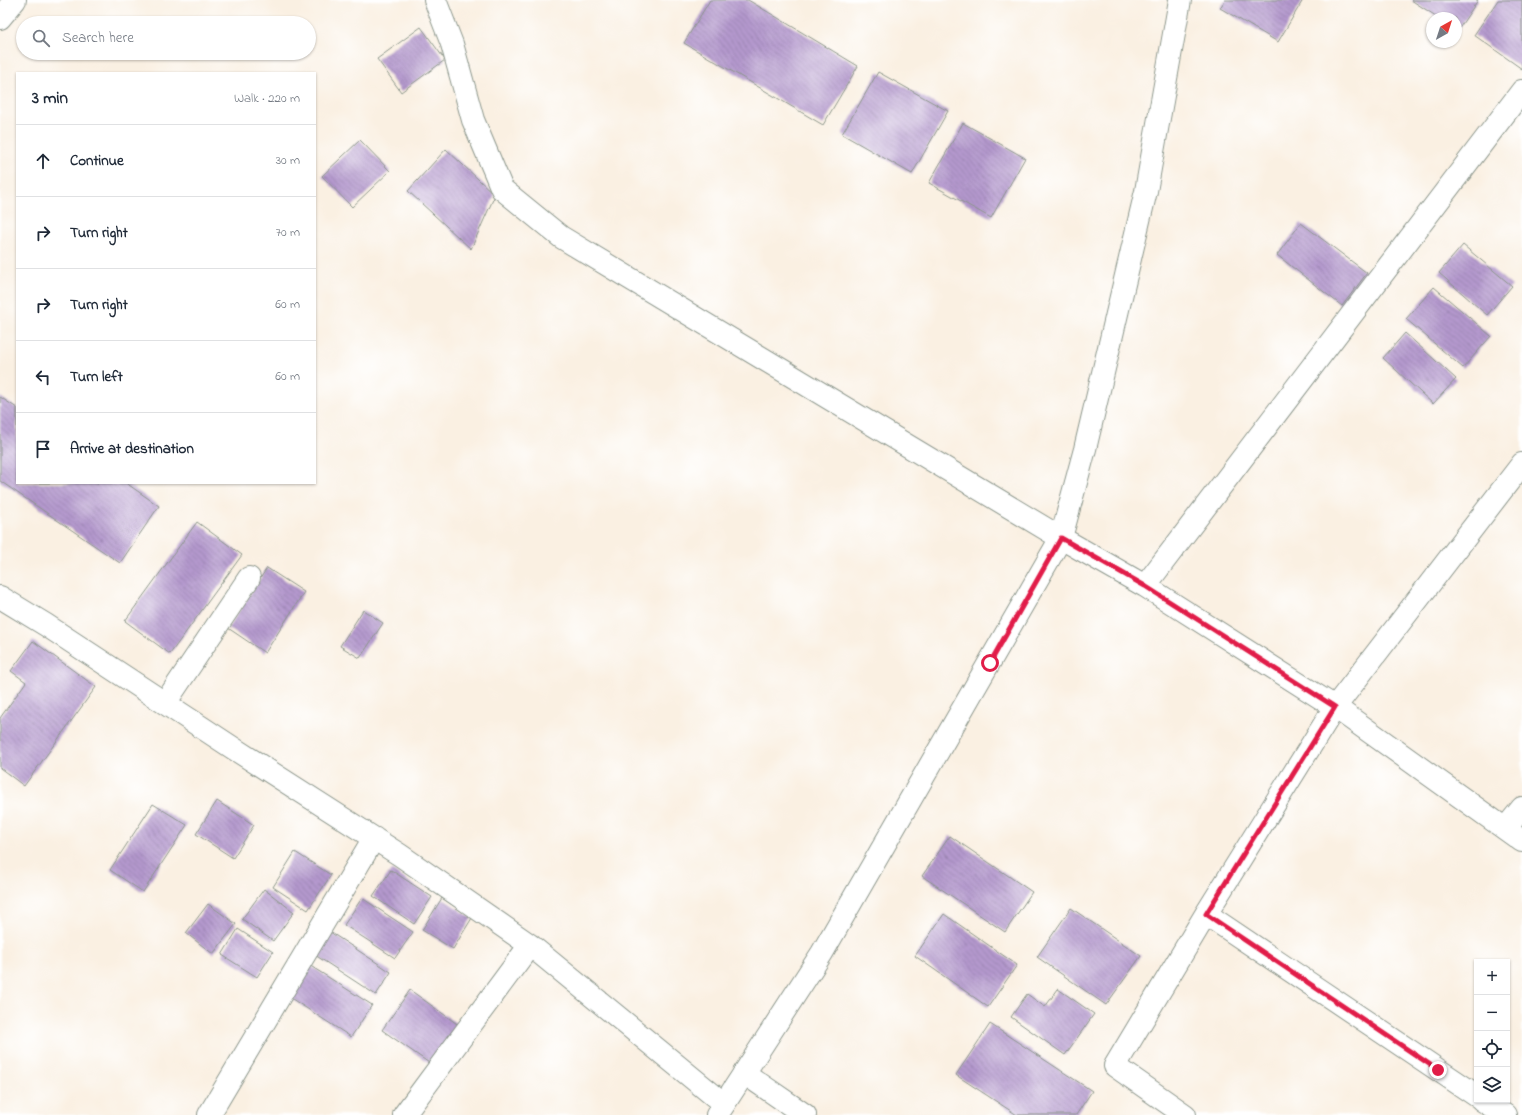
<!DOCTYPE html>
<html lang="en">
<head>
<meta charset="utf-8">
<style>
  body { margin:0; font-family:"Indie Flower",sans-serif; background:#f6f6f7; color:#1f2937 }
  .controls { position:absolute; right:12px; bottom:12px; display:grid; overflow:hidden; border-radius:0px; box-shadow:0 1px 3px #0004 }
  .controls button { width:36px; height:36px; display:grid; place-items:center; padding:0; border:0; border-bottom:1px solid #e0e1e3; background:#fff; color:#1f2937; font:20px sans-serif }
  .compass { position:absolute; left:1426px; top:12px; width:36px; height:36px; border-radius:50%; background:#fff; box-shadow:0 1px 3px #0004; rotate:39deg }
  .stop { position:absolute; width:12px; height:12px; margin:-9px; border:3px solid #e11d48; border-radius:50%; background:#fff }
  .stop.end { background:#e11d48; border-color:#fff; box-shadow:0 1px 4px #0008 }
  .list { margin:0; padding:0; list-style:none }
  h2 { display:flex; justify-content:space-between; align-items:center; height:52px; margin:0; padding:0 16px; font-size:17px }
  h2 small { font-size:13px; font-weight:400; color:#747a83 }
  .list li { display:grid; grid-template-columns:26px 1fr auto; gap:12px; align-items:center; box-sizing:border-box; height:72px; padding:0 16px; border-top:1px solid #e0e1e3 }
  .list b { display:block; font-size:15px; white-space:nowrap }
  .list em { font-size:13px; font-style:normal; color:#747a83 }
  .icon { flex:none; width:22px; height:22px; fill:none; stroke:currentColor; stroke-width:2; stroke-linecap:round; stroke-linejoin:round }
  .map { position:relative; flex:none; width:1522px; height:1115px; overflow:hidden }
  .search { position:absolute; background:#fff; box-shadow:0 1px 3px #0004; left:16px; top:16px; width:300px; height:44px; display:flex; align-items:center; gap:10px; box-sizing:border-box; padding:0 14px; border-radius:22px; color:#747a83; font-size:15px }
  .panel { position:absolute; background:#fff; box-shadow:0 1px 3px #0004; left:16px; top:72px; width:300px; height:412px; border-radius:0px }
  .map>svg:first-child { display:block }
  .building { fill:url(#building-back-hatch) }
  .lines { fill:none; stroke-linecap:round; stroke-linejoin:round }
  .minor-casing { stroke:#8c968b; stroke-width:24 }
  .secondary-casing { stroke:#8c968b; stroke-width:24 }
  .minor { stroke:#fff; stroke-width:22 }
  .secondary { stroke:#fff; stroke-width:22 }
  .route { stroke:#e11d48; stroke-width:5 }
</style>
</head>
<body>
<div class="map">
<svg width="1522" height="1115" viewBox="0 0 1522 1115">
  <defs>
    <pattern id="building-back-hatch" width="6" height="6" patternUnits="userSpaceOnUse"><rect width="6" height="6" fill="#b498cd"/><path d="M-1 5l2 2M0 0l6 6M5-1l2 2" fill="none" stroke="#927da7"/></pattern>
  </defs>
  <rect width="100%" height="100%" fill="#fff"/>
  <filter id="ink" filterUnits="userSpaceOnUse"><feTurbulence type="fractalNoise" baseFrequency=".025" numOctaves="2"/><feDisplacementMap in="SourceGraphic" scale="8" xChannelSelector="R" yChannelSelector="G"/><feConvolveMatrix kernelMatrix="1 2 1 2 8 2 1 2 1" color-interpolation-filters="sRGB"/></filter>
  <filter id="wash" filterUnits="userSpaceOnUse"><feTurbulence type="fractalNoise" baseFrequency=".012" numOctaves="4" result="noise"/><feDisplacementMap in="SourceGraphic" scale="16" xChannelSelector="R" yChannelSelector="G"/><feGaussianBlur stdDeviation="0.9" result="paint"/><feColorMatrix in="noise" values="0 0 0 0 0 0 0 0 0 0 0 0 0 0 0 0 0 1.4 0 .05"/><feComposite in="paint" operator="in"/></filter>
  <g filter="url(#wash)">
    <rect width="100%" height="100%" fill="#faf0e2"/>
    <g id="blocks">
      <path class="building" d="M710,0H748L858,66L823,125L684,43Z
        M1225,0H1303L1278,42L1220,8Z
        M1411,0H1478L1458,30L1456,29V18H1439Z
        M1498,0H1522V69L1474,35Z
        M421,27L445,60L401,92L377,59Z
        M878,72L948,111L912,174L842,134Z
        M963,123L1025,158L991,218L929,183Z
        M360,140L390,171L352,207L322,176Z
        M446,149L495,195L471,249L408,191Z
        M1301,223L1367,273L1342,306L1277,255Z
        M1463,245L1512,286L1487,315L1439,273Z
        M1434,287L1491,336L1463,368L1406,319Z
        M1405,333L1456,379L1433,404L1383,358Z
        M0,397L17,408V483H126L159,506L120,563L0,481Z
        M197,522L242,555L170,654L125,621Z
        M267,568L304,592L265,653L228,628Z
        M363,610L383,623L360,658L340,646Z
        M33,641L96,687L24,786L0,768V718L26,682L11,671Z
        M217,801L254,825L233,858L196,834Z
        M153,804L187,825L143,892L110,870Z
        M950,836L1032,892L1005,932L922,876Z
        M295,852L331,875L308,910L273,887Z
        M391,870L432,897L414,924L373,896Z
        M264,889L294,912L273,941L242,919Z
        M362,898L413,932L395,958L344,925Z
        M442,898L472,918L453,949L422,930Z
        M208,904L236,924L213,954L186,933Z
        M1071,908L1141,956L1106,1005L1037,957Z
        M944,914L1017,965L988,1007L915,956Z
        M238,929L273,952L257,977L222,955Z
        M330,932L391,972L376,995L315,955Z
        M309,965L372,1005L351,1037L289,997Z
        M1058,989L1094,1014L1065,1055L1011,1017L1027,994L1045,1007Z
        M410,990L460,1026L432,1065L382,1030Z
        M990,1024L1092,1091L1076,1115H1017L956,1075Z"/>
    </g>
  </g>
  <g filter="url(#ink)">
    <use href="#blocks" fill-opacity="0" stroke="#8c968b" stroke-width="1"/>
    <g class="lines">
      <defs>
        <path id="minor" d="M435,0L452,44L473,120L502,189L561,237L1061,538L1145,586L1335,707L1522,841
          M0,18L15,0
          M1145,586L1522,91
          M0,597L46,625L233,748L400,855L530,945L724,1104
          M165,703L249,578
          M1505,829L1522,808
          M1206,914L1477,1096
          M744,1073L805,1115
          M1482,1100L1505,1115
          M209,1115L374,838
          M404,1115L530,945
          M1185,1115L1115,1066L1206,914L1335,707L1522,464"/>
        <path id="secondary" d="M717,1115L822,953L1061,538L1085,449L1146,191L1180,0"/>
      </defs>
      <use href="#minor" class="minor-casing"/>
      <use href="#secondary" class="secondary-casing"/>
      <use href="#minor" class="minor"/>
      <use href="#secondary" class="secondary"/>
    </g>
  </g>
  <g class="lines" filter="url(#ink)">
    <path class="route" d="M990,663L1061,538L1145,586L1335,707L1206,914L1438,1070"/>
  </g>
</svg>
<div class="controls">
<button>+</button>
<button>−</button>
<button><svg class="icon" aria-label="locate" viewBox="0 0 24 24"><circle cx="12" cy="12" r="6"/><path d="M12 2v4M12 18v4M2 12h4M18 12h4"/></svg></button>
<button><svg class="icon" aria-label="layers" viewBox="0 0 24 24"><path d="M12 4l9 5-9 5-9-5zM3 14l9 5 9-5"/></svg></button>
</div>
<svg class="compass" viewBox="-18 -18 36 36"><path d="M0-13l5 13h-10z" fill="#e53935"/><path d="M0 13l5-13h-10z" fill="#747a83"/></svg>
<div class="stop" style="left:990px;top:663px"></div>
<div class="stop end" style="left:1438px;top:1070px"></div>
<div class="search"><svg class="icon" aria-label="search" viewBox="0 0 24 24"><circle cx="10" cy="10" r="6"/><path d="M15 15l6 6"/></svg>Search here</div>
<section class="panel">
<h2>3 min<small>Walk · 220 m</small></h2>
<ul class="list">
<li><svg class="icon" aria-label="ahead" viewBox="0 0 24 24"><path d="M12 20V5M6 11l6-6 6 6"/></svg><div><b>Continue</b></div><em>30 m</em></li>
<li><svg class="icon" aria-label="right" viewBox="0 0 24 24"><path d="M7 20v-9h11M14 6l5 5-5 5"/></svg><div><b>Turn right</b></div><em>70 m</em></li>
<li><svg class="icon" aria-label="right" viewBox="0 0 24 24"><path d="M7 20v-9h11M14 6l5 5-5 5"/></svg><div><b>Turn right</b></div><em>60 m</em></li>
<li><svg class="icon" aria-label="left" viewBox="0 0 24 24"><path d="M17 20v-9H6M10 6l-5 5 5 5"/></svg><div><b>Turn left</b></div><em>60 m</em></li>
<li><svg class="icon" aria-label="arrive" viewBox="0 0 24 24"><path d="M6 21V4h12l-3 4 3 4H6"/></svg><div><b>Arrive at destination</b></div></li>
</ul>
</section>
</div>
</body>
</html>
